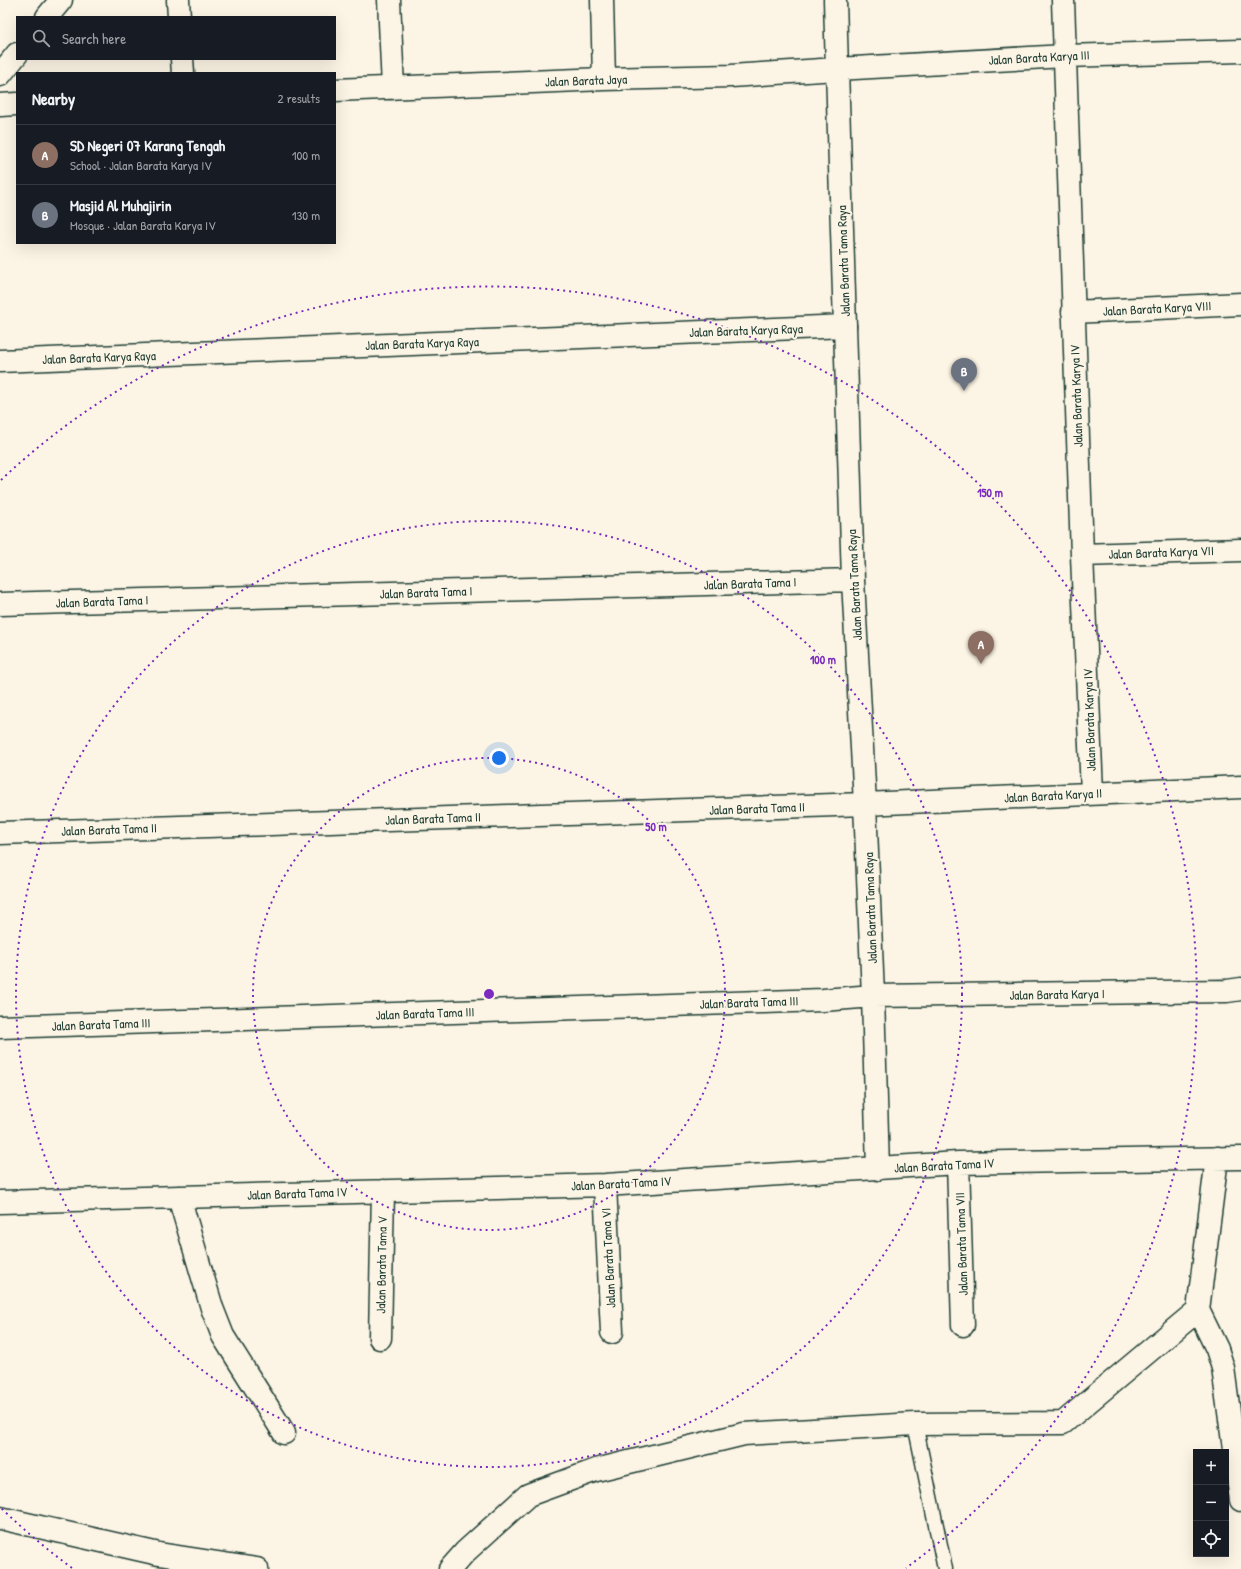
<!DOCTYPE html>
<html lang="en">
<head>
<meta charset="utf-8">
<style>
  body { margin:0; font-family:"Patrick Hand",sans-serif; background:#20242c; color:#f1f3f6 }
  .controls { position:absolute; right:12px; bottom:12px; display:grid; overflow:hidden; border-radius:0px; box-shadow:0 4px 16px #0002 }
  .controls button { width:36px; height:36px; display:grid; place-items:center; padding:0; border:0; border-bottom:1px solid #363941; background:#171b24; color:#f1f3f6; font:20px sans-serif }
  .you { position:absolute; left:499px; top:758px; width:14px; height:14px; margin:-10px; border:3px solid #fff; border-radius:50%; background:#1a73e8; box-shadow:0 0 0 6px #1a73e833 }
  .badge { display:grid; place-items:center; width:26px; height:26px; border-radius:50%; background:#92a19f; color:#fff; font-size:13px; font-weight:700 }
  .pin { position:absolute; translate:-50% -33px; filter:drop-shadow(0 1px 2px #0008) }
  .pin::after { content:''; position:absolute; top:21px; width:14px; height:12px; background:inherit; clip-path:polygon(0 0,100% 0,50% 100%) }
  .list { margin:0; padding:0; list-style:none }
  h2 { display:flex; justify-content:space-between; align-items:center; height:52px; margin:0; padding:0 16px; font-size:17px }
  h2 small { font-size:13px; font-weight:400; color:#9ea1a6 }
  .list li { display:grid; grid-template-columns:26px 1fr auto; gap:12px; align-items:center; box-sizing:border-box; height:60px; padding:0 16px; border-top:1px solid #363941 }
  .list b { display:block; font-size:15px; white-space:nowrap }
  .list p { margin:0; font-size:13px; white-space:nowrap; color:#9ea1a6 }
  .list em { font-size:13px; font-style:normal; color:#9ea1a6 }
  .icon { flex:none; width:22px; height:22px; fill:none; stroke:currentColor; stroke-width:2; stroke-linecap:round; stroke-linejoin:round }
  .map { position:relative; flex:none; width:1241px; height:1569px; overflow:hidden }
  .search { position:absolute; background:#171b24; box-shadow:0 4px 16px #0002; left:16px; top:16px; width:320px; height:44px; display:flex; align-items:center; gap:10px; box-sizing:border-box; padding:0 14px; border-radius:0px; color:#9ea1a6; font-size:15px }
  .panel { position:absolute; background:#171b24; box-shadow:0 4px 16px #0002; left:16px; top:72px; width:320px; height:172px; border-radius:0px }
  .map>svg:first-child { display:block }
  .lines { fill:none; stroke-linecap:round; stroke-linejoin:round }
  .lane-casing { stroke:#1f3d34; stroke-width:17 }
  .street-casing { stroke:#1f3d34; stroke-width:25 }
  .secondary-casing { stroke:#1f3d34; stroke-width:25 }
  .lane { stroke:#fcf5e5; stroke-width:14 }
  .street { stroke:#fcf5e5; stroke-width:22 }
  .secondary { stroke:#fcf5e5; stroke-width:22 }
  .ring { fill:none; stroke:#7b2cbf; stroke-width:2; stroke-dasharray:2 4 }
  .labels { text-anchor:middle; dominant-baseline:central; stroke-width:4; stroke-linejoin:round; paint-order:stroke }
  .street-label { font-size:13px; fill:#1f3d34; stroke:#fcf5e5 }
  .centre { fill:#7b2cbf; stroke:#fcf5e5; stroke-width:2 }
  .ring-label { font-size:12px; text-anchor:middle; font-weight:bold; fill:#7b2cbf; stroke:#fcf5e5; stroke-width:4; stroke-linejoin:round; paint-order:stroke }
</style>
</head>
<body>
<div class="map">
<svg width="1241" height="1569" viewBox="0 0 1241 1569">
  <rect width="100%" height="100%" fill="#fcf5e5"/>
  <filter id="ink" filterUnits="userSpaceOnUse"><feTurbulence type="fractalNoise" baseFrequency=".025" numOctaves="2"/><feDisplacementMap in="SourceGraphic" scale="8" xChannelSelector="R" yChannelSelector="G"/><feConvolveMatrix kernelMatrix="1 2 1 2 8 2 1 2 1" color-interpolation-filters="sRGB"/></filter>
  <g filter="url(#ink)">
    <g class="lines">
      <defs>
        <path id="lane" d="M915,1424L945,1569"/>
        <path id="street" d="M178,0L179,17
          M389,0L393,88
          M602,0L604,79
          M1063,0L1082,555L1092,793
          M47,17L61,0
          M182,59L183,73
          M0,75L17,54
          M335,90L604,79L731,76L837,69L835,0
          M0,105L17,104
          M1073,312L1241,304
          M845,326L853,580L865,804L873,996L878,1169
          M1082,555L1241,550
          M0,604L853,580
          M0,833L865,804L1241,787
          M0,1027L823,1000L873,996L1227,991L1241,989
          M958,1163L963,1325
          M605,1185L612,1332
          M179,1197L212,1308L223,1336L284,1433
          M0,1202L605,1185L958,1163L1241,1158
          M1198,1310L1217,1349L1223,1368L1241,1500
          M380,1338L383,1191
          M0,1518L159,1554L257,1569
          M450,1569L465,1552L528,1495L596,1470L744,1434L915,1424L1063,1423L1198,1310L1217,1158"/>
        <path id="secondary" d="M0,361L845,326L837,69L1065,56L1241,51"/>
      </defs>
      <use href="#lane" class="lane-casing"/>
      <use href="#street" class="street-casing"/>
      <use href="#secondary" class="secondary-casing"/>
      <use href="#lane" class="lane"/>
      <use href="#street" class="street"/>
      <use href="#secondary" class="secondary"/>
    </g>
  </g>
  <g class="ring">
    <circle cx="489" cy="994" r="236"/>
    <circle cx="489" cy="994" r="473"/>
    <path d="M72 1568A709 709 0 0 1 1 1508M1 480A709 709 0 1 1 906 1568"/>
  </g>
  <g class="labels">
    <g class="street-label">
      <text transform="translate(1039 57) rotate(-3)">Jalan Barata Karya III</text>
      <text transform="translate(586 80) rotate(-2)">Jalan Barata Jaya</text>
      <text transform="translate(843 261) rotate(-92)">Jalan Barata Tama Raya</text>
      <text transform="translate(1157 308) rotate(-3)">Jalan Barata Karya VIII</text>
      <text transform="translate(746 330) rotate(-2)">Jalan Barata Karya Raya</text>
      <text transform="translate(422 343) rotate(-2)">Jalan Barata Karya Raya</text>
      <text transform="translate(99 357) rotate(-2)">Jalan Barata Karya Raya</text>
      <text transform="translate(1076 396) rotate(-92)">Jalan Barata Karya IV</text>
      <text transform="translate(1161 552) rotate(-2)">Jalan Barata Karya VII</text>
      <text transform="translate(750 583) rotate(-2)">Jalan Barata Tama I</text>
      <text transform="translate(854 585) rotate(-93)">Jalan Barata Tama Raya</text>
      <text transform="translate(426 592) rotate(-2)">Jalan Barata Tama I</text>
      <text transform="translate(102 601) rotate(-2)">Jalan Barata Tama I</text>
      <text transform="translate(1089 720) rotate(-92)">Jalan Barata Karya IV</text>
      <text transform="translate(1053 795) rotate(-3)">Jalan Barata Karya II</text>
      <text transform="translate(757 808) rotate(-2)">Jalan Barata Tama II</text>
      <text transform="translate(433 818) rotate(-2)">Jalan Barata Tama II</text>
      <text transform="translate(109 829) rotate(-2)">Jalan Barata Tama II</text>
      <text transform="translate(870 908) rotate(-92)">Jalan Barata Tama Raya</text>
      <text transform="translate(1057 994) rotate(-1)">Jalan Barata Karya I</text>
      <text transform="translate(749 1002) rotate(-2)">Jalan Barata Tama III</text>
      <text transform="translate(425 1013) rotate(-2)">Jalan Barata Tama III</text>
      <text transform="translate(101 1024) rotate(-2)">Jalan Barata Tama III</text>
      <text transform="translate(944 1165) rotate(-3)">Jalan Barata Tama IV</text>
      <text transform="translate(621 1183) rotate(-3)">Jalan Barata Tama IV</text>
      <text transform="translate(297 1193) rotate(-2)">Jalan Barata Tama IV</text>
      <text transform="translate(961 1244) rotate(-92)">Jalan Barata Tama VII</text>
      <text transform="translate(608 1258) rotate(-93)">Jalan Barata Tama VI</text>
      <text transform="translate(381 1265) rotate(-89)">Jalan Barata Tama V</text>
    </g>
  </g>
  <circle cx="489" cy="994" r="6" class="centre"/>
  <g class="ring-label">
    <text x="990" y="497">150 m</text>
    <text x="823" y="664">100 m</text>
    <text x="656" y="831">50 m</text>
  </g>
</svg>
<div class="controls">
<button>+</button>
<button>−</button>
<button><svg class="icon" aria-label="locate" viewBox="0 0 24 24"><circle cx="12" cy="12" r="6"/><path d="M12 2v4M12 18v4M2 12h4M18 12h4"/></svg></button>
</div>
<div class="you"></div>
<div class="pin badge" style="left:981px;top:664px;background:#8d6e63">A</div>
<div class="pin badge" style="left:964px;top:391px;background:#6b7280">B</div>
<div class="search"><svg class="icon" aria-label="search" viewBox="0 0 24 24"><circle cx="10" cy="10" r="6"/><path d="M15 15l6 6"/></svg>Search here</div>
<section class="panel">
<h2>Nearby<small>2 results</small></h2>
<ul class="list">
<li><span class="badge" style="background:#8d6e63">A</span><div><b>SD Negeri 07 Karang Tengah</b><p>School · Jalan Barata Karya IV</p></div><em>100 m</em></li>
<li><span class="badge" style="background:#6b7280">B</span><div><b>Masjid Al Muhajirin</b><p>Mosque · Jalan Barata Karya IV</p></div><em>130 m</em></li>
</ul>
</section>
</div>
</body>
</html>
